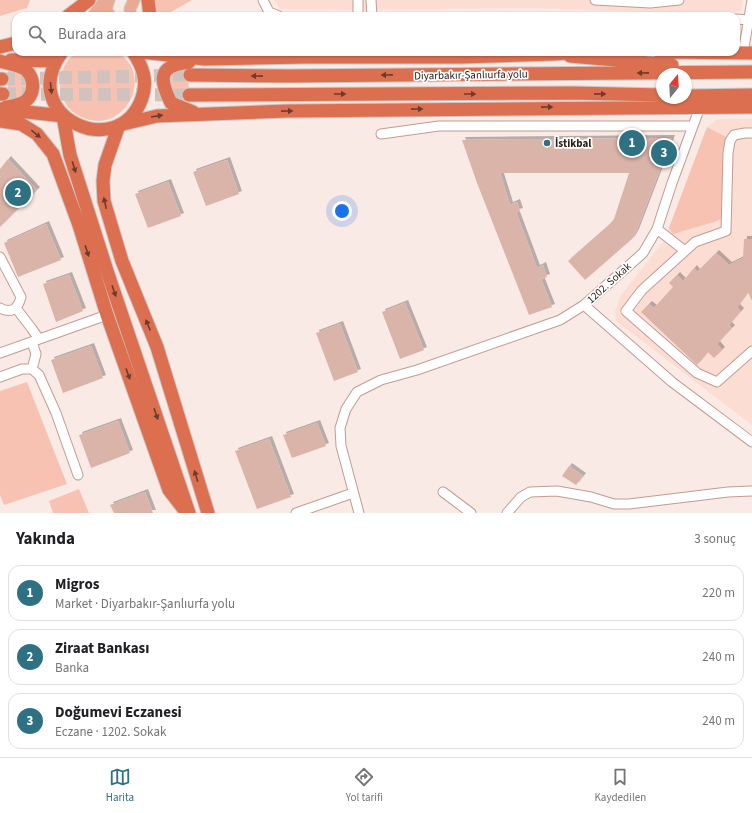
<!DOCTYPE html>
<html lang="tr">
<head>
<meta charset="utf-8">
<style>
  body { margin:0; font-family:"Source Sans 3",sans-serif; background:#f2f2f2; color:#202124 }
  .compass { position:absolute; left:656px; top:68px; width:36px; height:36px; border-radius:50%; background:#fff; box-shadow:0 1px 3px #0004; rotate:18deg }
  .you { position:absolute; left:342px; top:211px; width:14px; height:14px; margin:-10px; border:3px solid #fff; border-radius:50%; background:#1a73e8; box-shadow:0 0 0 6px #1a73e833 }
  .badge { display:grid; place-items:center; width:26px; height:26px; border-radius:50%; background:#2e7182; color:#fff; font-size:13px; font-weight:700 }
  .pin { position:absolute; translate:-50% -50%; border:2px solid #fff; box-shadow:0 1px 4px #0006 }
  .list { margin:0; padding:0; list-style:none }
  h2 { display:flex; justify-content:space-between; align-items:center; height:52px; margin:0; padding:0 16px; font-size:17px }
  h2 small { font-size:13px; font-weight:400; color:#757577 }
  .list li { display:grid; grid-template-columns:26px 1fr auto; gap:12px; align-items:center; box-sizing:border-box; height:56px; margin:0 8px 8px; padding:0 8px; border:1px solid #e0e0e0; border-radius:12px }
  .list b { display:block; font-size:15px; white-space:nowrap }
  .list p { margin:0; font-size:13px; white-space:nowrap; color:#757577 }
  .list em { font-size:13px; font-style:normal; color:#757577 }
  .icon { flex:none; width:22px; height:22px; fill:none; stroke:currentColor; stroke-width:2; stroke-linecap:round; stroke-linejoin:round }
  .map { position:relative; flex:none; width:752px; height:513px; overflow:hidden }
  .search { position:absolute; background:#fff; box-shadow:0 1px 3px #0004; left:12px; right:12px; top:12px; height:44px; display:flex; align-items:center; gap:10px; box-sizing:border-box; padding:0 14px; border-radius:12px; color:#757577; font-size:15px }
  .sheet { height:244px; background:#fff }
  nav { display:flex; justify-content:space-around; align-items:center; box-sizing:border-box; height:56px; border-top:1px solid #e0e0e0; background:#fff; font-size:11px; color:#757577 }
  nav a { display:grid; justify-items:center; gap:2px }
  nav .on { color:#2e7182 }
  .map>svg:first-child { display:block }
  .built { fill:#fbddd4 }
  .green { fill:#f8c2b2 }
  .building { fill:#dbb4a9; filter:url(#shadow) }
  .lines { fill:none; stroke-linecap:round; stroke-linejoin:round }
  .highway-tunnel { stroke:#d1c2bd; stroke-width:13; stroke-dasharray:13 6; stroke-linecap:butt }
  .minor-casing { stroke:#c29c91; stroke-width:11 }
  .major-casing { stroke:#cdc9c8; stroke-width:13 }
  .highway-casing { stroke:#cdc9c8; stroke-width:15 }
  .minor { stroke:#fff; stroke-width:9 }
  .major { stroke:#eaa995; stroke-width:11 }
  .highway { stroke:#dc6f4f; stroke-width:13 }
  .oneway { fill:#6b3c2d }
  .poi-dot { fill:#2e7182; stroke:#fff; stroke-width:1.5 }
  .labels { text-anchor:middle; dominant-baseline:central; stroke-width:3.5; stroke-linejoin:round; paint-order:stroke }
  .street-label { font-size:11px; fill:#2e201b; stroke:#fff }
  .poi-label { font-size:11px; font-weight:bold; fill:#2e201b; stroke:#fff; text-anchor:start }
</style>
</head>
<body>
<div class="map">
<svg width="752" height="513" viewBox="0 0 752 513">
  <defs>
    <filter id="shadow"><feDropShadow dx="3" dy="-3" stdDeviation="0" flood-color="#0004"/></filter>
  </defs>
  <rect width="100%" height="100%" fill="#faeae5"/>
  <path class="built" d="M274,0H743L741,11L720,14L529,8L354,10L280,9Z
    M717,119H752V425L616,321L615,311L621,295L664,241L707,127Z"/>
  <path class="green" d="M0,0H30L27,8L0,16Z
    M151,0H192L164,16H153Z
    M78,52H117C159,77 119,145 73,112C66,107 60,95 60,86C60,72 65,59 78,52Z
    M8,67C12,68 18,69 20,71C29,78 27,93 18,99C15,100 11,101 8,101Z
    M187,67L190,101C184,100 179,100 175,97C167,91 168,77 175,71C178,69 184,68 187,67Z
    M707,127L728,138L724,146L721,219L714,222L673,234L669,228Z
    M27,382L67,484L4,505L0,495V391Z
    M79,489L89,513H53L49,501Z"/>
  <path class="building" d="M672,138L636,232L632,239L585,280L568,261L609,225L614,219L629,173H500L510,205L517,202L520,211L516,212L537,268L543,265L547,277L541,279L552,307L529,315L477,183L462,140Z
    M8,159L37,190L0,227V169Z
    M227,160L239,194L206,206L193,172Z
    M168,182L181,216L148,228L135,194Z
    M46,224L61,260L18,277L4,243Z
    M744,239H752V301L748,292L737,307L741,311L729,325L732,328L717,344L722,350L714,358L708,352L697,365L641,312L649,304L654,308L673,287L669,283L677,275L683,281L694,268L697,272L716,253L729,265L743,258Z
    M69,275L83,311L56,322L43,284Z
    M405,303L424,350L400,359L382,312Z
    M340,324L358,372L334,381L316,333Z
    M91,346L103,378L63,393L51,360Z
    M118,421L130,453L91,468L79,435Z
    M317,423L326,446L292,458L283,435Z
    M269,439L291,497L257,509L235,451Z
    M569,466L583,476L576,485L562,476Z
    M145,492L153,513H114L110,505Z"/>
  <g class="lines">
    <path class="highway-tunnel" d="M2,79L190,75
      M3,94L189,95"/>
    <defs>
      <path id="minor" d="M263,0L269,12L279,16
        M371,0L372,16
        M595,0L650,3L679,0
        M358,16V0
        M736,19L749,20
        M743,53L752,0
        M700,107L672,183L657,229L643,253L584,305L672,382L752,442
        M752,133H745L734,135L730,141L728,153L726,231L695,242L642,290L626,311L697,373L717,382L752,351
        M381,134L439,126H693
        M657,229L685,251
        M0,257L21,297C18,309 11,314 0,308
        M16,308L32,329L39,339
        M0,353L107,315
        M32,369L36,354L32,342
        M0,377L22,369H32L39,375L56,413L78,475
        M443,492L471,513
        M296,513L353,493
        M359,513L341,446L340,428L346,409L357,392L381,380L417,370L560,320L584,305
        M507,513L521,497L530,492L557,491L591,497L614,504H629L728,492L752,491"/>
      <path id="major" d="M109,0L106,9L110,16
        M93,16L105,0
        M130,16V9L134,0"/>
      <path id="highway" d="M148,0L150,16
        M68,16L89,0
        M0,47L16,43
        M62,52C15,116 119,164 142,98C148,81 143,67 133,52
        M141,52L205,59L306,57H461L554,54L581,52
        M659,52L752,53
        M570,56L672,65
        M11,60L55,61
        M0,61C8,64 21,65 27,71C35,80 35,95 24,102C19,105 12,106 6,107
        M189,62C158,66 159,78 171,103L193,112
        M190,75L290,76L752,72
        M0,79H2
        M0,94H3
        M189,95L573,93L662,95
        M686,96L752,95
        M0,109L63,116L70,155L108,274L189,513
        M0,121L21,124L37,134L53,154L79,225L107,315L169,490L183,508
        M208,513L157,347L122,261L104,201L103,181L105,165L119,125L157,116L287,111L752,107"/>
    </defs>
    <use href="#minor" class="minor-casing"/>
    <use href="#major" class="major-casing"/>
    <use href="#highway" class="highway-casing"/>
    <use href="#minor" class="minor"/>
    <use href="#major" class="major"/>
    <use href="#highway" class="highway"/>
  </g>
  <defs><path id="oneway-solid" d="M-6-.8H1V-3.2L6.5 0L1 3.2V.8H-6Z"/></defs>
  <g class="oneway">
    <use href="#oneway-solid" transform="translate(643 73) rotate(179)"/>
    <use href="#oneway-solid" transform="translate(387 75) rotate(179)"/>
    <use href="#oneway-solid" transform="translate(257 76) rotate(-179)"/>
    <use href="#oneway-solid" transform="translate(51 88) rotate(84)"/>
    <use href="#oneway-solid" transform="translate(340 94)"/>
    <use href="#oneway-solid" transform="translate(470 94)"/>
    <use href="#oneway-solid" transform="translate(600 94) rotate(1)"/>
    <use href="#oneway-solid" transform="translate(547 107) rotate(-1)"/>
    <use href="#oneway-solid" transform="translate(417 109) rotate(-1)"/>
    <use href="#oneway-solid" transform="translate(287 111) rotate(-1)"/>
    <use href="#oneway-solid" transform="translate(157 116) rotate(-9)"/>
    <use href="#oneway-solid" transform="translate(36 134) rotate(39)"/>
    <use href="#oneway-solid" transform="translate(74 167) rotate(73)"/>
    <use href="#oneway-solid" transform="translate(105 203) rotate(-102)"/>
    <use href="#oneway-solid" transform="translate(87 251) rotate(72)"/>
    <use href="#oneway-solid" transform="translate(114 291) rotate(71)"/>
    <use href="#oneway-solid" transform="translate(148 325) rotate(-112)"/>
    <use href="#oneway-solid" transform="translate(128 374) rotate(70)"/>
    <use href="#oneway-solid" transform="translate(156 414) rotate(71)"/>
    <use href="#oneway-solid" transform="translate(196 476) rotate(-107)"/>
  </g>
  <circle class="poi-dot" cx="547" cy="143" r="4"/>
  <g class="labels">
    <g class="street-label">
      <text transform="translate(471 75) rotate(-1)">Diyarbakır-Şanlıurfa yolu</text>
      <text transform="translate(609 283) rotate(-42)">1202. Sokak</text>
    </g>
    <g class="poi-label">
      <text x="555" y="143">İstikbal</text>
    </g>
  </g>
</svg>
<svg class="compass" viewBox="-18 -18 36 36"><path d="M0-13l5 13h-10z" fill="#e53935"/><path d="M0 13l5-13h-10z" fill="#757577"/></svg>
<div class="you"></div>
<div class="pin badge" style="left:632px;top:143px">1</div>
<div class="pin badge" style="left:18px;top:193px">2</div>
<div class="pin badge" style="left:664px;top:153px">3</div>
<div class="search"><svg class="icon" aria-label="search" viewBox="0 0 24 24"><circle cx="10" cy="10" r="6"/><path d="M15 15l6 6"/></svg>Burada ara</div>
</div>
<section class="sheet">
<h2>Yakında<small>3 sonuç</small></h2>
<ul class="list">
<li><span class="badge">1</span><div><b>Migros</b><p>Market · Diyarbakır-Şanlıurfa yolu</p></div><em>220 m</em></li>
<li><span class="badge">2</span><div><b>Ziraat Bankası</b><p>Banka</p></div><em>240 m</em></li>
<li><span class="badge">3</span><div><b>Doğumevi Eczanesi</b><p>Eczane · 1202. Sokak</p></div><em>240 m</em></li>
</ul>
</section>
<nav>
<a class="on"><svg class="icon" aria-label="map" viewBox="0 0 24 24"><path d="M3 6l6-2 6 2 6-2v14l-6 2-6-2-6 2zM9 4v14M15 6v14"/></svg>Harita</a>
<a><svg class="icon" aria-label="directions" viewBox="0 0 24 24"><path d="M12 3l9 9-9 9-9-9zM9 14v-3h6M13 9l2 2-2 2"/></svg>Yol tarifi</a>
<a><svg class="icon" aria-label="saved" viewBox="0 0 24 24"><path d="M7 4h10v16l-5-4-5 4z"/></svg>Kaydedilen</a>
</nav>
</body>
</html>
